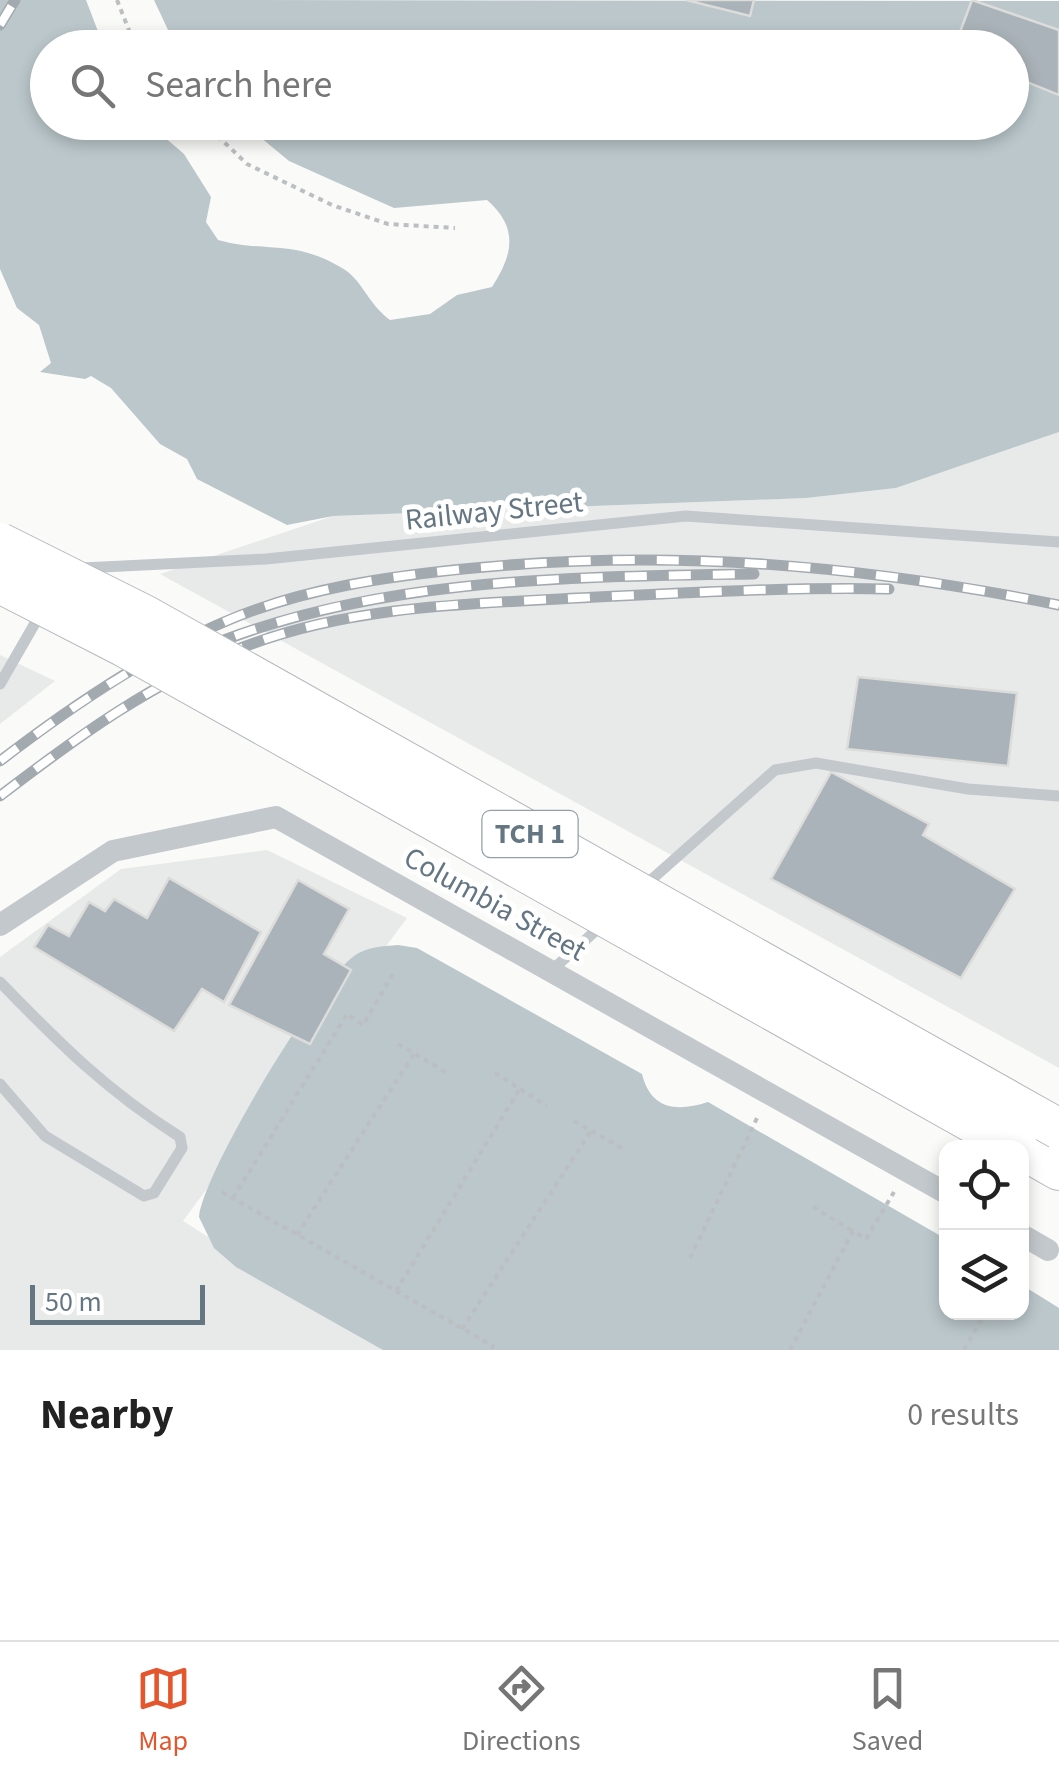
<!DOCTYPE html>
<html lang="en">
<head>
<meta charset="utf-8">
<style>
  body { margin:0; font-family:"Source Sans 3",sans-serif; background:#f6f6f6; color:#222 }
  .controls { position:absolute; right:30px; bottom:30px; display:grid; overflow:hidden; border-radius:20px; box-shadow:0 5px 15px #0003 }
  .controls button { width:90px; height:90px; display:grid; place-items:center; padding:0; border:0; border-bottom:2px solid #e0e0e0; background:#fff; color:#222; font:50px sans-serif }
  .scale { position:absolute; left:30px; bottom:25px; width:175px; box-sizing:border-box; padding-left:10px; border:5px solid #657683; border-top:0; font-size:28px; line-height:35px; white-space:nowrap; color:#657683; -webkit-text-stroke:8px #fff; paint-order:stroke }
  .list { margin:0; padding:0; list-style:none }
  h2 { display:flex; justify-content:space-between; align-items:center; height:130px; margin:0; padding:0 40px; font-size:42px }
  h2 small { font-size:32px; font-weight:400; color:#767676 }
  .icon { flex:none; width:55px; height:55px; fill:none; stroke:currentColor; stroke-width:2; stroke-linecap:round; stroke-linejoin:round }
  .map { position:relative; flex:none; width:1059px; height:1350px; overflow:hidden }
  .search { position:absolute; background:#fff; box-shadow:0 5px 15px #0003; left:30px; right:30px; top:30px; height:110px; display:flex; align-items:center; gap:25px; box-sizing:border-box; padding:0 35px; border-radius:55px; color:#767676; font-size:38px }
  .sheet { height:290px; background:#fff }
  nav { display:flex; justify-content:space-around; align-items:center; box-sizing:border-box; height:140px; border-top:2px solid #e0e0e0; background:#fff; font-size:28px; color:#767676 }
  nav a { display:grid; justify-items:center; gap:5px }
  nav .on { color:#e4572e }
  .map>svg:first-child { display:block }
  .built { fill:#e8e9e9 }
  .water { fill:#bbc7cb }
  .building { fill:#aab3b9; stroke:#dcdcda; stroke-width:2.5 }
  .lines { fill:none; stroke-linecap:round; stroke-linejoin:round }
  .highway-casing { stroke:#b4b9bd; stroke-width:42 }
  .path { stroke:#bbbfc2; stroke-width:4; stroke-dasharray:5 5; stroke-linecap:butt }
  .lane { stroke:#c3c8cc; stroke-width:11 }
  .street { stroke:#c3c8cc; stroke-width:22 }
  .highway { stroke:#fff; stroke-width:40 }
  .rail-casing { stroke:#a2aab0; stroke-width:11 }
  .rail { stroke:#fff; stroke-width:8; stroke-dasharray:22; stroke-linecap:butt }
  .highway-bridge-casing { stroke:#b4b9bd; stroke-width:42; stroke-linecap:butt }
  .highway-bridge { stroke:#fff; stroke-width:40 }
  .labels { text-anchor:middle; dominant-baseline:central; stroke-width:10; stroke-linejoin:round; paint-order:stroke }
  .shield { fill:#fff; stroke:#939fa8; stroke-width:2.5 }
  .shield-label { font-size:28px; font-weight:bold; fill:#657683 }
  .street-label { font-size:30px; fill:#657683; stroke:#fff }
</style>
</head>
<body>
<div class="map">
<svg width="1059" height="1350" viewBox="0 0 1059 1350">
  <rect width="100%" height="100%" fill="#fafaf8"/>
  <path class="built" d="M1059,432V1068L160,574L333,516L806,498L896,488Z
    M0,655L55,681L0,724Z
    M267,850L407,918L183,1221L388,1350H0V957L121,869Z"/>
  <path class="water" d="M0,0H86L104,47L48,48V122L148,123L184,154L211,197L206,222L218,240C265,253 294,239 342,268C362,279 367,303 390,320L430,314L457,295L492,287C514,253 518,227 487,200L394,208L289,161L243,123L1012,122V48L176,47L154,0L1059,1V432L896,488L806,498L333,516L287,525L197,479L187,459L160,444L111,388L91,376L85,379L40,372L51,363L39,325L17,308L0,269Z
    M398,945L417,948L642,1074C651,1110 677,1112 708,1102L946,1239V1312H1022V1285L1059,1308V1350H383L236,1267L214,1248L199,1217C202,1174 318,982 354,956C366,947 384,946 398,945Z"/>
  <path class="building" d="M686,0H754L750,16Z
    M972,0L1059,30V95L1012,76V48H954Z
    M858,677L1017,693L1008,766L847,749Z
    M831,772L929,824L923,835L1015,889L961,978L771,879Z
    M169,878L261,932L224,1002L202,989L174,1031L34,947L48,925L69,936L89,902L105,911L114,899L147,918Z
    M298,880L349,909L324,954L351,970L310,1044L229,1005Z"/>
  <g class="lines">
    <defs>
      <path id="highway" d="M1022,1149L1059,1170"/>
    </defs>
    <use href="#highway" class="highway-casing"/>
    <path class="path" d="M117,0L136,48
      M203,122L247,164L332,205L388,224L455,228
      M398,1044L449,1074
      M495,1073L547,1106
      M574,1121L625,1150
      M222,1192L493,1346L491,1350
      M233,1198L347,1014L363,1025L394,972
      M813,1207L853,1231
      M297,1235L415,1052
      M690,1258L758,1116
      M396,1291L519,1090
      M462,1329L591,1131
      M790,1350L853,1231L866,1239L894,1192
      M964,1350L986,1312"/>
    <path class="lane" d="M82,568L266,559L686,516L1059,542
      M0,684L42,611
      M642,888L775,770L816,763L968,789L1059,796
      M552,970L602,925
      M0,982C60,1044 107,1091 180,1137L182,1148L154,1193L144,1196L45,1136L0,1084"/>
    <path class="street" d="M0,925L113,851L276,817L946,1193
      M1022,1235L1048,1250"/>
    <use href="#highway" class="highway"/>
    <defs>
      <path id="rail" d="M0,25L15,0
        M194,652C370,577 564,577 754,574
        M0,761C65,711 149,654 224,622C303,588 389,576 474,568C677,549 859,565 1059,605
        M0,796C77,737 155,680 246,646C351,606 466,604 577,598C681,593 784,587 889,589"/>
    </defs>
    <use href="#rail" class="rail-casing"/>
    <use href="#rail" class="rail"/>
    <defs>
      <path id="highway-bridge" d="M0,543L146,616L1059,1129
        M0,583L123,646L1018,1148"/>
    </defs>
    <use href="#highway-bridge" class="highway-bridge-casing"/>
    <use href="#highway-bridge" class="highway-bridge"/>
  </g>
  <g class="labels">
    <rect class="shield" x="482.5" y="811" width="95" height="46" rx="8"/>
    <g class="shield-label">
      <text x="530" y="834">TCH 1</text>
    </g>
    <g class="street-label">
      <text transform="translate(494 511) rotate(-6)">Railway Street</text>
      <text transform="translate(495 904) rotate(29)">Columbia Street</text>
    </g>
  </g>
</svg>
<div class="controls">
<button><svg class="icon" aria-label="locate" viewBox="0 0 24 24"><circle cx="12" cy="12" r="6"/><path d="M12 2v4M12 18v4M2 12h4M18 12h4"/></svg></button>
<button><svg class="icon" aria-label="layers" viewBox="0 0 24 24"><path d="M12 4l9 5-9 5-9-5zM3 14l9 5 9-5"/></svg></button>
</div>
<div class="scale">50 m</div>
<div class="search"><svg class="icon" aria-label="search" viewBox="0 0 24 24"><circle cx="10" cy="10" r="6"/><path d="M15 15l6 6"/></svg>Search here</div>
</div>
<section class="sheet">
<h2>Nearby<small>0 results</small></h2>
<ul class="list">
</ul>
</section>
<nav>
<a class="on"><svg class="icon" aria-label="map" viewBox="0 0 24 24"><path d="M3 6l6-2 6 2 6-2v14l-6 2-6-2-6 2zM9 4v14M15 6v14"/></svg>Map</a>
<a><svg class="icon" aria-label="directions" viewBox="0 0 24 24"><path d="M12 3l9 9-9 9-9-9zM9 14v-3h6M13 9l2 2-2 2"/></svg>Directions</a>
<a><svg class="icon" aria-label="saved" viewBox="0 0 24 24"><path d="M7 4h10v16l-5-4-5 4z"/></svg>Saved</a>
</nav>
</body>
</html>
